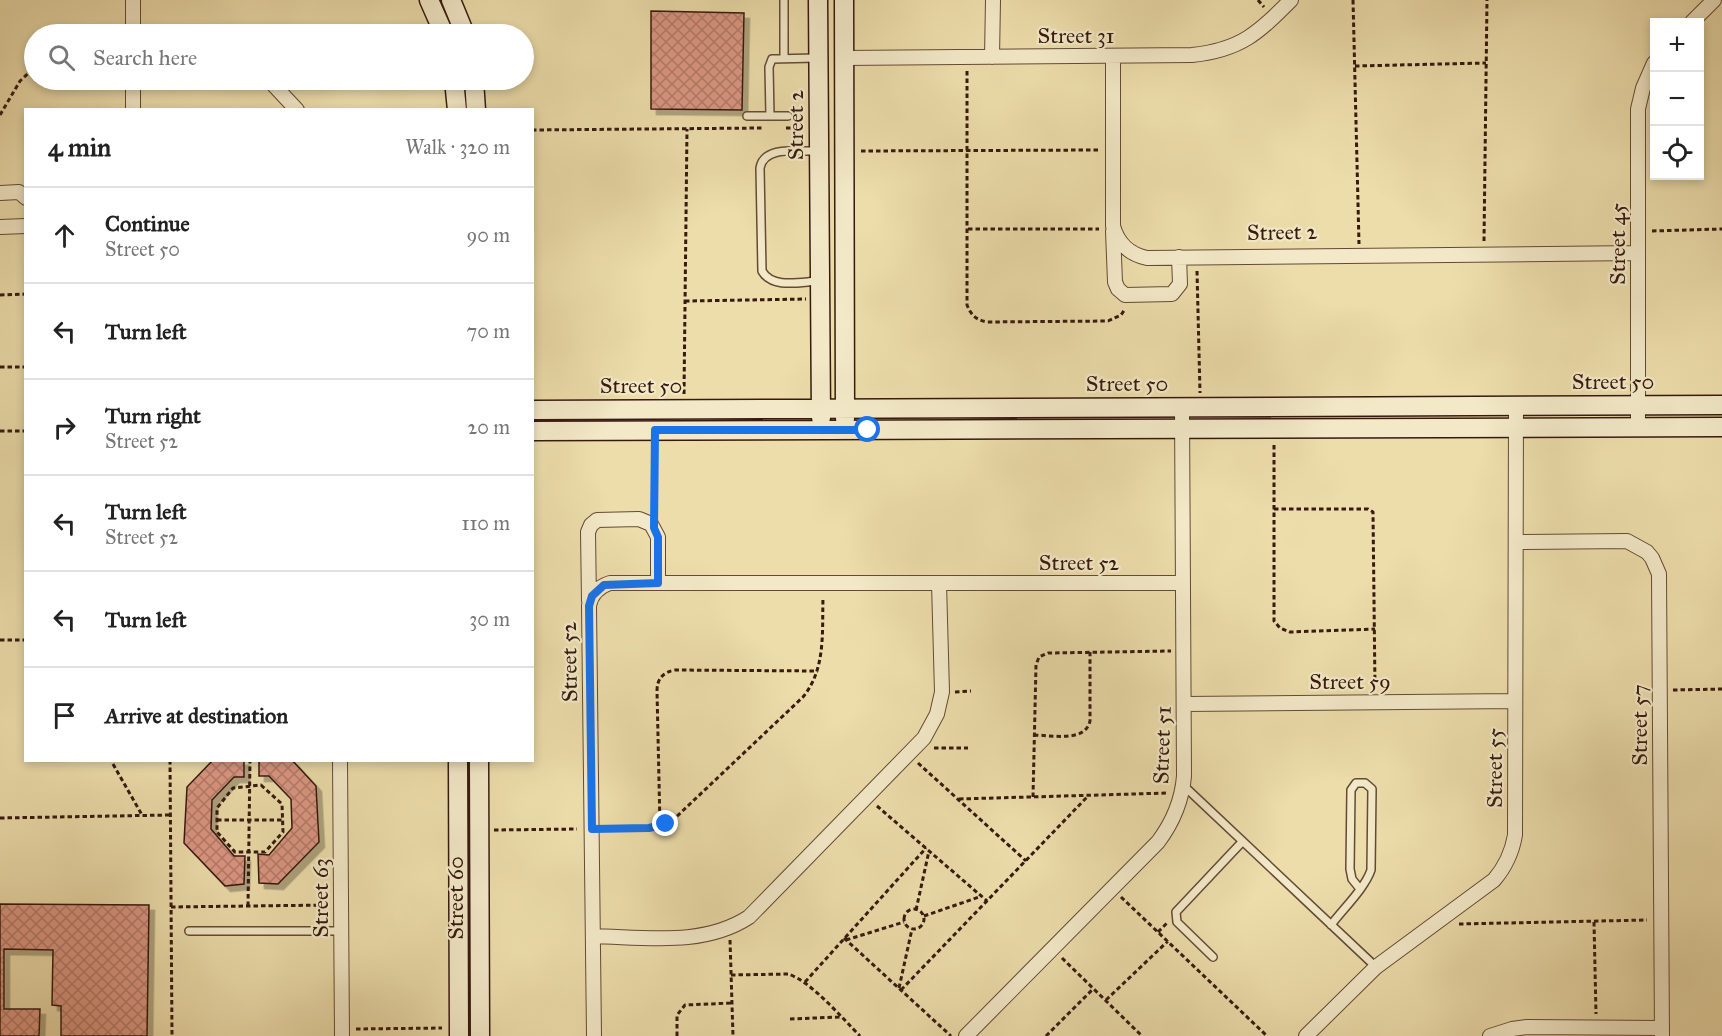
<!DOCTYPE html>
<html lang="en">
<head>
<meta charset="utf-8">
<style>
  body { margin:0; font-family:"IM FELL Great Primer",serif; background:#f6f6f6; color:#222 }
  .controls { position:absolute; right:18px; top:18px; display:grid; overflow:hidden; border-radius:0px; box-shadow:0 3px 9px #0003 }
  .controls button { width:54px; height:54px; display:grid; place-items:center; padding:0; border:0; border-bottom:2px solid #e0e0e0; background:#fff; color:#222; font:30px sans-serif }
  .stop { position:absolute; width:18px; height:18px; margin:-14px; border:4px solid #1a73e8; border-radius:50%; background:#fff }
  .stop.end { background:#1a73e8; border-color:#fff; box-shadow:0 2px 6px #0008 }
  .list { margin:0; padding:0; list-style:none }
  h2 { display:flex; justify-content:space-between; align-items:center; height:78px; margin:0; padding:0 24px; font-size:26px }
  h2 small { font-size:20px; font-weight:400; color:#767676 }
  .list li { display:grid; grid-template-columns:39px 1fr auto; gap:18px; align-items:center; box-sizing:border-box; height:96px; padding:0 24px; border-top:2px solid #e0e0e0 }
  .list b { display:block; font-size:22px; white-space:nowrap }
  .list p { margin:0; font-size:20px; white-space:nowrap; color:#767676 }
  .list em { font-size:20px; font-style:normal; color:#767676 }
  .icon { flex:none; width:33px; height:33px; fill:none; stroke:currentColor; stroke-width:2; stroke-linecap:round; stroke-linejoin:round }
  .map { position:relative; flex:none; width:1722px; height:1036px; overflow:hidden }
  .search { position:absolute; background:#fff; box-shadow:0 3px 9px #0003; left:24px; top:24px; width:510px; height:66px; display:flex; align-items:center; gap:15px; box-sizing:border-box; padding:0 21px; border-radius:33px; color:#767676; font-size:22px }
  .panel { position:absolute; background:#fff; box-shadow:0 3px 9px #0003; left:24px; top:108px; width:510px; height:654px; border-radius:0px }
  .map>svg:first-child { display:block }
  .building { fill:url(#building-cross-hatch); stroke:#36190f; stroke-width:1.5; filter:url(#shadow) }
  .lines { fill:none; stroke-linecap:round; stroke-linejoin:round }
  .lane-casing { stroke:#644a36; stroke-width:10 }
  .street-casing { stroke:#644a36; stroke-width:16 }
  .secondary-casing { stroke:#36190f; stroke-width:21 }
  .path { stroke:#36190f; stroke-width:3; stroke-dasharray:4.5 3; stroke-linecap:butt }
  .lane { stroke:#f3e9c8; stroke-width:7 }
  .street { stroke:#f3e9c8; stroke-width:14 }
  .secondary { stroke:#f3e9c8; stroke-width:18 }
  .route { stroke:#1a73e8; stroke-width:8 }
  .labels { text-anchor:middle; dominant-baseline:central; stroke-width:4.5; stroke-linejoin:round; paint-order:stroke }
  .street-label { font-size:22px; fill:#36190f; stroke:#f3e9c8 }
</style>
</head>
<body>
<div class="map">
<svg width="1722" height="1036" viewBox="0 0 1722 1036">
  <defs>
    <pattern id="building-cross-hatch" width="8" height="8" patternUnits="userSpaceOnUse" patternTransform="scale(1.5)"><rect width="8" height="8" fill="#db9682"/><path d="M0 0l8 8M0 8l8-8" fill="none" stroke="#b27a69"/></pattern>
    <filter id="shadow"><feDropShadow dx="5.5" dy="5.5" stdDeviation="0" flood-color="#0004"/></filter>
  </defs>
  <rect width="100%" height="100%" fill="#ecddab"/>
  <filter id="stains"><feTurbulence type="fractalNoise" baseFrequency=".00333" numOctaves="4"/><feColorMatrix values="0 0 0 0 .2 0 0 0 0 .09 0 0 0 0 .02 0 0 0 .5 -.17"/></filter>
  <radialGradient id="worn" r=".72"><stop offset=".6" stop-color="#630" stop-opacity="0"/><stop offset="1" stop-color="#630" stop-opacity=".3"/></radialGradient>
  <path class="building" d="M651,11L744,13L742,110L651,109Z
    M213,760H244V777H234L212,800L211,829L234,856H245L244,884L225,886L184,843L187,787Z
    M259,760H292L316,786L319,842L278,884L259,883L258,854L269,855L292,828L291,799L269,776H259Z
    M0,904L149,905L147,1036H61V1006L52,1005L53,950L4,949V1009H40L39,1036H0Z"/>
  <g class="lines">
    <defs>
      <path id="lane" d="M784,0V58
        M747,116H788
        M770,116L769,67L772,59L816,58
        M817,151C799,152 764,145 760,168L762,271C772,289 800,282 818,281
        M1183,785L1376,967
        M1331,925C1343,909 1365,888 1371,870L1372,789L1365,783H1356L1351,790L1350,869L1352,879L1360,889
        M189,931H341
        M1213,957L1177,922L1176,912L1242,842"/>
      <path id="street" d="M133,0V34
        M1692,22L1714,0
        M1113,56V226C1118,244 1129,254 1147,258L1638,253
        M992,57L993,0
        M843,58L1192,55C1241,50 1258,33 1291,0
        M269,80L297,110
        M133,110V80
        M0,193L19,192L26,198
        M0,227L26,226
        M1113,231L1115,282L1118,289L1125,295L1172,294L1180,284L1179,257
        M1638,427V109L1643,88L1654,63
        M1516,542L1627,541L1647,552L1652,558L1659,574L1662,1036
        M589,601L588,532L591,525L597,520L639,519L651,524L658,537V583
        M1184,704L1515,701
        M340,760L342,1036
        M593,936C645,937 703,947 749,917L924,738L937,714L942,692L939,583
        M594,1036L589,606C591,594 598,587 610,583H1183
        M966,1036L1158,842C1173,822 1182,801 1184,776L1182,407
        M1306,1036L1376,967L1494,880C1506,866 1512,853 1515,835L1516,406
        M1490,1036L1512,1029L1527,1027L1661,1028"/>
      <path id="secondary" d="M429,0L444,34
        M451,0L465,34
        M818,0L821,418
        M844,0L845,419
        M454,80L457,110
        M474,80L476,110
        M532,410L1722,405
        M532,431L1722,427
        M458,760L459,1036
        M479,760L480,1036"/>
    </defs>
    <use href="#lane" class="lane-casing"/>
    <use href="#street" class="street-casing"/>
    <use href="#secondary" class="secondary-casing"/>
    <path class="path" d="M1258,0L1264,7
      M1353,0L1359,244
      M1355,66L1486,63
      M967,71V305C971,315 976,320 987,322L1108,321L1121,315L1125,309
      M0,115L20,81L34,68
      M786,128H804
      M532,130L762,128
      M861,151L1100,150
      M968,229H1099
      M1652,231L1722,229
      M1484,241L1487,0
      M1197,271L1200,393
      M0,295L26,294
      M685,301L806,299
      M0,367H26
      M684,394L687,129
      M0,431H26
      M1274,445V621L1280,628L1290,632L1375,629
      M1274,509H1368L1373,512L1375,688
      M655,511V446
      M0,640H26
      M1673,690L1722,689
      M955,692L971,691
      M1034,735C1051,735 1085,743 1090,721V652
      M934,748H968
      M170,760L172,1036
      M918,763L1026,861
      M113,764L142,815
      M261,785L282,804L283,832L265,852H235L217,832V808L233,788Z
      M1033,797L1036,665L1039,657L1048,653L1171,651
      M959,799L1168,793
      M877,806L987,901
      M0,818L170,815
      M217,820H283
      M660,826L657,691C657,679 663,672 675,670L818,671
      M605,829C628,828 652,832 673,820L803,697C826,669 822,632 823,597
      M494,830L577,829
      M1121,897L1267,1036
      M248,906L250,760
      M171,907L328,905
      M904 919a10 10 0 1 1 20 0a10 10 0 1 1-20 0Z
      M916,910L929,851
      M924,916L982,896
      M1594,922L1596,1014
      M1459,924L1647,920
      M1158,932L1167,923
      M844,938L951,1036
      M730,940L733,1036
      M846,940L904,922
      M1062,958L1142,1036
      M731,975L788,974C811,981 842,1018 860,1036
      M805,982L926,848
      M899,988L912,929
      M901,990L1089,795
      M1106,1000L1168,941
      M790,1019L840,1017
      M356,1029L442,1028
      M677,1036V1015L685,1005L732,1003
      M1046,1036L1093,989"/>
    <use href="#lane" class="lane"/>
    <use href="#street" class="street"/>
    <use href="#secondary" class="secondary"/>
  </g>
  <g class="lines">
    <path class="route" d="M666,824L649,828L592,829L589,606L592,596L604,585L658,583V537L654,528L655,430H868"/>
  </g>
  <g class="labels">
    <g class="street-label">
      <text x="1076" y="35">Street 31</text>
      <text transform="translate(795 125) rotate(-90)">Street 2</text>
      <text transform="translate(1282 232) rotate(-1)">Street 2</text>
      <text transform="translate(1617 244) rotate(-90)">Street 45</text>
      <text x="1613" y="381">Street 50</text>
      <text x="1127" y="383">Street 50</text>
      <text x="641" y="385">Street 50</text>
      <text x="1079" y="562">Street 52</text>
      <text transform="translate(569 662) rotate(-91)">Street 52</text>
      <text x="1350" y="681">Street 59</text>
      <text transform="translate(1639 725) rotate(-90)">Street 57</text>
      <text transform="translate(1162 745) rotate(-88)">Street 51</text>
      <text transform="translate(1494 768) rotate(-90)">Street 55</text>
      <text transform="translate(320 898) rotate(-90)">Street 63</text>
      <text transform="translate(455 898) rotate(-90)">Street 60</text>
    </g>
  </g>
  <rect width="100%" height="100%" filter="url(#stains)"/>
  <rect width="100%" height="100%" fill="url(#worn)"/>
</svg>
<div class="controls">
<button>+</button>
<button>−</button>
<button><svg class="icon" aria-label="locate" viewBox="0 0 24 24"><circle cx="12" cy="12" r="6"/><path d="M12 2v4M12 18v4M2 12h4M18 12h4"/></svg></button>
</div>
<div class="stop" style="left:868px;top:430px"></div>
<div class="stop end" style="left:666px;top:824px"></div>
<div class="search"><svg class="icon" aria-label="search" viewBox="0 0 24 24"><circle cx="10" cy="10" r="6"/><path d="M15 15l6 6"/></svg>Search here</div>
<section class="panel">
<h2>4 min<small>Walk · 320 m</small></h2>
<ul class="list">
<li><svg class="icon" aria-label="ahead" viewBox="0 0 24 24"><path d="M12 20V5M6 11l6-6 6 6"/></svg><div><b>Continue</b><p>Street 50</p></div><em>90 m</em></li>
<li><svg class="icon" aria-label="left" viewBox="0 0 24 24"><path d="M17 20v-9H6M10 6l-5 5 5 5"/></svg><div><b>Turn left</b></div><em>70 m</em></li>
<li><svg class="icon" aria-label="right" viewBox="0 0 24 24"><path d="M7 20v-9h11M14 6l5 5-5 5"/></svg><div><b>Turn right</b><p>Street 52</p></div><em>20 m</em></li>
<li><svg class="icon" aria-label="left" viewBox="0 0 24 24"><path d="M17 20v-9H6M10 6l-5 5 5 5"/></svg><div><b>Turn left</b><p>Street 52</p></div><em>110 m</em></li>
<li><svg class="icon" aria-label="left" viewBox="0 0 24 24"><path d="M17 20v-9H6M10 6l-5 5 5 5"/></svg><div><b>Turn left</b></div><em>30 m</em></li>
<li><svg class="icon" aria-label="arrive" viewBox="0 0 24 24"><path d="M6 21V4h12l-3 4 3 4H6"/></svg><div><b>Arrive at destination</b></div></li>
</ul>
</section>
</div>
</body>
</html>
